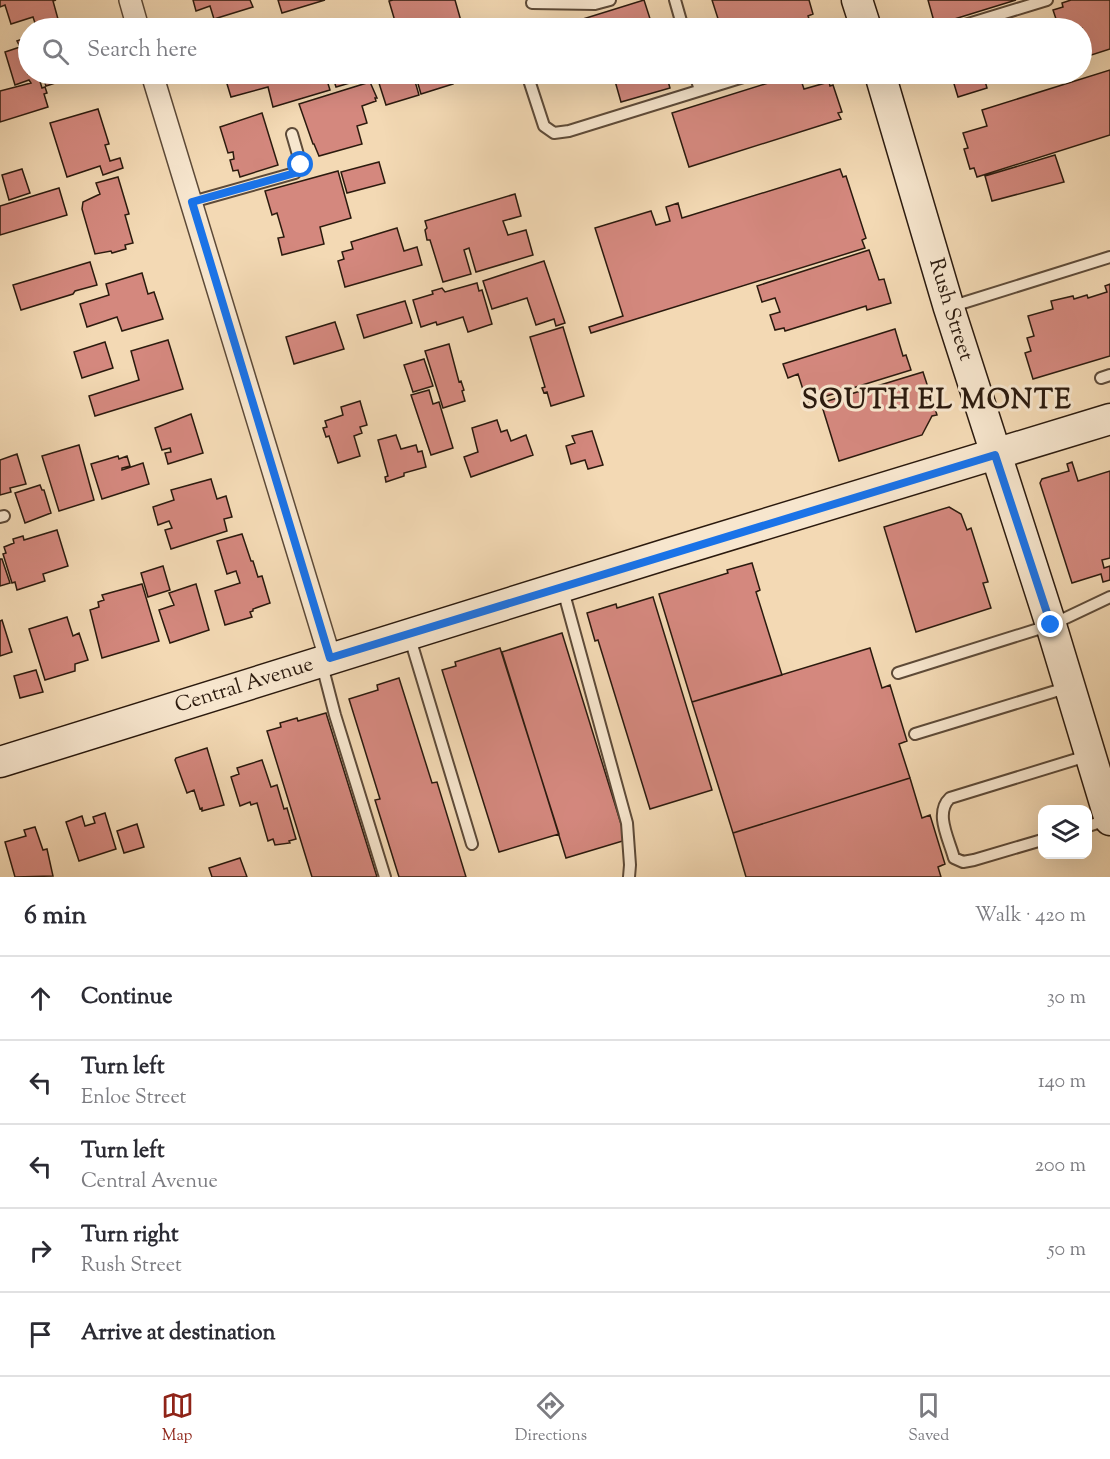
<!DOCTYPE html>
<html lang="en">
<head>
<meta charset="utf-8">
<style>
  body { margin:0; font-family:"Sorts Mill Goudy",serif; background:#f7f7f7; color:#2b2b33 }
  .controls { position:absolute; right:18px; bottom:18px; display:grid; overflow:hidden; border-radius:12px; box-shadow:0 6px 24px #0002 }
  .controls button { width:54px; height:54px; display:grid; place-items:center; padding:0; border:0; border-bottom:2px solid #e1e1e2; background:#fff; color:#2b2b33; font:30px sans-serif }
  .stop { position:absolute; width:18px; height:18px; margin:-14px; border:4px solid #1a73e8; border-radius:50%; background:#fff }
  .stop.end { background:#1a73e8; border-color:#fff; box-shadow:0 2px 6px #0008 }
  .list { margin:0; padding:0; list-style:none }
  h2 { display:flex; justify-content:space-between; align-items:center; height:78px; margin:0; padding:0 24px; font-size:26px }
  h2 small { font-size:20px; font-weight:400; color:#7c7c81 }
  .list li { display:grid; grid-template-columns:39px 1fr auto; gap:18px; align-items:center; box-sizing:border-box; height:84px; padding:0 24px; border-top:2px solid #e1e1e2 }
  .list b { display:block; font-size:22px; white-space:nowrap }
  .list p { margin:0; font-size:20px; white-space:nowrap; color:#7c7c81 }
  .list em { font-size:20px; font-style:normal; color:#7c7c81 }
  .icon { flex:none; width:33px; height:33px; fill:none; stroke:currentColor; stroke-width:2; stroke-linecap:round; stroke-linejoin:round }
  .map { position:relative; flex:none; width:1110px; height:877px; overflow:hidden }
  .search { position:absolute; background:#fff; box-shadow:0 6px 24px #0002; left:18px; right:18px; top:18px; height:66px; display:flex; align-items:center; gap:15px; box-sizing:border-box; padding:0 21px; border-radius:33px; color:#7c7c81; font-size:22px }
  .sheet { height:498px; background:#fff }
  nav { display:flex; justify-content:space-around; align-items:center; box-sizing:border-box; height:84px; border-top:2px solid #e1e1e2; background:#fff; font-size:16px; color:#7c7c81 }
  nav a { display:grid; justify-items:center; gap:3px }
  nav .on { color:#8f2418 }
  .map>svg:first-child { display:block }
  .building { fill:#d4887e; stroke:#2b1a0e; stroke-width:1.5 }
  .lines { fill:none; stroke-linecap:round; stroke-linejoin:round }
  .lane-casing { stroke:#5d4a38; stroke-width:14 }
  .street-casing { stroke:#5d4a38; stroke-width:24 }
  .secondary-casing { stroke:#2b1a0e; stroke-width:33 }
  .lane { stroke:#f7e6ce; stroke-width:10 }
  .street { stroke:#f7e6ce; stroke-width:21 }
  .secondary { stroke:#f7e6ce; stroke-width:30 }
  .route { stroke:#1a73e8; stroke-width:8 }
  .labels { text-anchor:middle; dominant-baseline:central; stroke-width:6; stroke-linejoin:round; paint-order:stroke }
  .street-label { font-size:21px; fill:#2b1a0e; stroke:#f7e6ce }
  .district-label { font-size:27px; font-weight:bold; letter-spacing:1.5px; fill:#2b1a0e; stroke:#f7e6ce }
</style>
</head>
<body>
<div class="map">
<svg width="1110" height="877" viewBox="0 0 1110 877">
  <rect width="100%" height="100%" fill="#f3d9b4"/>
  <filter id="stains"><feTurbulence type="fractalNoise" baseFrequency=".00333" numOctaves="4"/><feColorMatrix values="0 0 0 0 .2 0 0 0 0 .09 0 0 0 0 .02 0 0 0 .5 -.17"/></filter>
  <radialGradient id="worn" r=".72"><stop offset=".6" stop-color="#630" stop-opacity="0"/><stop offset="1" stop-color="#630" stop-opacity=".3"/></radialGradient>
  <path class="building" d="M0,0H56L53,1L58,19L36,26L33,17L11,24L5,5L0,7Z
    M193,0H250L253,7L214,19L210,6L196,11Z
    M278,0H325L282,13Z
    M393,0H455L461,21L434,28H397L389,1Z
    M644,0L653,28H554Z
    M712,0H809L813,14L808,16L812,27L721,28Z
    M928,0H1016L935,25Z
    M1071,0H1110V49L1082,58V28H1059L1053,10L1063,7L1062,3Z
    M28,37V74H80V75L46,86L43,77L39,78L42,88L45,87L47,93L44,94L48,107L0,122V91L31,83L29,80L15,85L5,52L20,47L17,41Z
    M1110,70V135L977,177L974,168L970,169L964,149L968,148L963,133L987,126L982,110Z
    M224,74H325L330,90L273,107L268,87L231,97Z
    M332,74H358L360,80L336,87Z
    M399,74H450L453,84L421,94L416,77L414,78L419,95L386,105L378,80Z
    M613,74H666L670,88L621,102Z
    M797,74H799L804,89L829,82L830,86L833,85L842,112L838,113L841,119L689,167L672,113Z
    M951,74H983L987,88L958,97Z
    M370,82L377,98H375L376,101L362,106L367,123L357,126L362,144L319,156L314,144H313L299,104Z
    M98,109L109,144L105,145L110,161L120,158L123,168L103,175L100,166L67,177L50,123Z
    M262,113L278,165L240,177L238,170L233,171L230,160L234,159L233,152L228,153L220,127Z
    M1055,155L1064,182L992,201L985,176Z
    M379,162L385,183L347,193L341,172Z
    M22,169L30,193L9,200L2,175Z
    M840,169L843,177L846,176L866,238L862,240L865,248L591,333L589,327L623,316L595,228L651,211L656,225L670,221L666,207L678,203L682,218Z
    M338,171L351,218L320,227L324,244L282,255L278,238L284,237L277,213L272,215L265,191Z
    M118,177L129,214L125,215L133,243L125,245L126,249L112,253L111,251L95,254L82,209L83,202L100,194L96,183Z
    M59,188L67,215L0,235V206Z
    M515,194L521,216L503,221L508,235L526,230L533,255L476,272L469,248L464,250L471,274L443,282L430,240H427L425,230L427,228L425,221Z
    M397,228L404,251L417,247L422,265L345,287L338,261L344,259L342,252L353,249L351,242Z
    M869,250L879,280L884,279L891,303L867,310L866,306L785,331L784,328L775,330L770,315L780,312L775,298L762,302L757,286Z
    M544,261L565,323L556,326L554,319L536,325L527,298L492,309L483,281Z
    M90,262L97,285L75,291L73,294L21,310L13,285Z
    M142,273L148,294L154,292L163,319L122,331L117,317L87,327L80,304L109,295L106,284Z
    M477,283L479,291L482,290L492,324L468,332L463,317L437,325L436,322L421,327L413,300L433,294L432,291L442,288L445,292Z
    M1110,284V356L1033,379L1025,353L1031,351L1027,338L1034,336L1028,316L1053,309L1051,301L1073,296L1074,299L1087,295L1088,298L1107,292L1105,286Z
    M405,301L412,323L364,338L357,315Z
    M335,322L344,349L294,364L286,337Z
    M563,327L584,396L551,406L547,392L544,393L542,388L545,387L530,337Z
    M895,329L903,356L906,355L911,370L807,402L798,374L788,378L783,364Z
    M168,340L183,389L95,416L89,396L139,380L131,351Z
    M105,342L113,368L82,378L74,352Z
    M449,344L459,382L461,381L464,390L462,391L465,401L443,408L425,351Z
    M424,359L433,386L413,392L404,365Z
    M923,372L937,415L932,416L922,435L839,461L821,403Z
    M429,390L433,404L439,402L453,448L431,455L411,395Z
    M360,401L367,425L360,427L362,433L354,436L360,456L338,463L329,436L326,437L323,428L327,427L325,421L343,415L341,407Z
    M191,414L203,453L168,464L165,453L171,452L170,448L162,450L155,428Z
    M497,420L501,432L507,430L511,441L526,435L533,455L471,477L464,457L478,452L472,428Z
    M592,431L603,465L588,469L585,460L571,464L566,446L575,443L572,436Z
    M396,435L401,449L416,445L418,452L422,451L426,467L404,473V476L386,482L385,477L388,476L378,440Z
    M79,445L94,500L59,511L42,456Z
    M17,454L26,484L10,488L11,492L0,495V460Z
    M118,456L119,459L127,456L130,466L122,468V470L143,463L149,484L102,499L91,464Z
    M1072,462L1078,481L1110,471V558L1102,560L1104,568L1110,566V580L1103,582L1101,574L1072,583L1040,483L1042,479L1069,471L1067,464Z
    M211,479L217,499L226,496L232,517L224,519L227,531L171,549L165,530L172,528L169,521L158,525L153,507L174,500L171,490Z
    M40,485L42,490H44L51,513L25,523L15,493Z
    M949,507L961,514L967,530L971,528L988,582L983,583L991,608L916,632L884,527Z
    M57,530L68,566L43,574L45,581L17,590L15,582L12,583L3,554L6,553L4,547L14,543L13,539L23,536L24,540Z
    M242,534L251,561H253L258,577L262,576L270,603L253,609V611L250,612L252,617L225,625L215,591L240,583L236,571L227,574L217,541Z
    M0,559H2L10,583L0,586Z
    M752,563L760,590L756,592L782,675L692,702L659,594L728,573L727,570Z
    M163,566L170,590L148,597L141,573Z
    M142,584L159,641L102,658L90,610L99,607L98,602L104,600L102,595Z
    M196,584L209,630L170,643L159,610L174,605L169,593Z
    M653,597L712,790L650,809L598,640L595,641L587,613L616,604L617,608Z
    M67,617L73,636L79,633L88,660L75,664V671L45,680L29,629Z
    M2,620L12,652L0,656V621Z
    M562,633L626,840L566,858L502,652Z
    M500,648L559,834L499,852L442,670L456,666L455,662Z
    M870,648L882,688L890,685L907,741L899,744L910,778L733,833L692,702Z
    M36,670L43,692L20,698L14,676Z
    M399,678L432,783L437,782L466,877H399L375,800L380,799L349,699L378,690L377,685Z
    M326,713L377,877H312L267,731L281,727L280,723L297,718L298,721Z
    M207,748L224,805L202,811V808L200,809L194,790L187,793L175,760L176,758Z
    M262,760L271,787L277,785L284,809L287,808L296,839L289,841L290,843L275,845L273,839L268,841L257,803L251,805L250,802L240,806L231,777L239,774L237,768Z
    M910,778L922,818L930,815L945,864L938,867L941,877H746L733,833Z
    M105,813L116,849L79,861L66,822L82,816L85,826L95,823L93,817Z
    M137,824L144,847L124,853L117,831Z
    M35,827L43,850L47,849L53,876L15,877L5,842L26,836L24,830Z
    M240,858L247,877H212L209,868Z"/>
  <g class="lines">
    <defs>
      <path id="lane" d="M675,0L683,28
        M532,3L595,4L610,0
        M955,28L1047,0
        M527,74L544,126L554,133L569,131L753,74
        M695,74L700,90
        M192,202L295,173L301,165L292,134
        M950,307L1110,257
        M1101,378L1110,375
        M0,517L4,516
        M563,590L627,823L630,865L629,877
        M409,635L472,844
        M322,665L335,715L385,877
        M898,673L1051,625L1110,597
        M915,734L1069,687
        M1088,826L1107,820
        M1042,840L974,860L963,862L954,858C949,839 934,813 950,798L1090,755"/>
      <path id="street" d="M130,0L138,28
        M152,74L330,658"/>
      <g id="secondary">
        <path d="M857,0L866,28"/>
        <path id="s1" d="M880,74L949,308L1051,625L1110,820"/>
        <path id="s2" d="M0,762L667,554L1110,419"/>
      </g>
    </defs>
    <use href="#lane" class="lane-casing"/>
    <use href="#street" class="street-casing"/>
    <use href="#secondary" class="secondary-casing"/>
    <use href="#lane" class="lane"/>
    <use href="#street" class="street"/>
    <use href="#secondary" class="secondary"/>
  </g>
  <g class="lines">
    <path class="route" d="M301,165L295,173L192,202L330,658L995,455L1051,625"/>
  </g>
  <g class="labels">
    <g class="street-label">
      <text stroke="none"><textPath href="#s1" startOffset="246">Rush Street</textPath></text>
      <text stroke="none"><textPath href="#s2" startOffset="256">Central Avenue</textPath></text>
    </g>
    <g class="district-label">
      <text x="937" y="401">SOUTH EL MONTE</text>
    </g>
  </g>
  <rect width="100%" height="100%" filter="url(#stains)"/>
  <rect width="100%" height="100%" fill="url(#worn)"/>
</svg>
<div class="controls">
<button><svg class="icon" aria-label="layers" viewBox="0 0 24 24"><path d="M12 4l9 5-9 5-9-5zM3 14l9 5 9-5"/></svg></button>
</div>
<div class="stop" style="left:301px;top:165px"></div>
<div class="stop end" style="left:1051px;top:625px"></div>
<div class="search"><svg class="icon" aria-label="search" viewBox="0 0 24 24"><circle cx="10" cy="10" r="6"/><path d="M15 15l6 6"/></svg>Search here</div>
</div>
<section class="sheet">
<h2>6 min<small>Walk · 420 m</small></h2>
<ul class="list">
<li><svg class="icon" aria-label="ahead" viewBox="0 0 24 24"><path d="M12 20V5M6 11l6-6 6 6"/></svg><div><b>Continue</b></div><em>30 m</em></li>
<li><svg class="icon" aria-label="left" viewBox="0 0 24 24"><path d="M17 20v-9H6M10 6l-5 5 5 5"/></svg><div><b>Turn left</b><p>Enloe Street</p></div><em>140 m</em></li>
<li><svg class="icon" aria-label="left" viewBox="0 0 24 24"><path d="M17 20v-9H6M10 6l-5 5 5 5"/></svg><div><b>Turn left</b><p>Central Avenue</p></div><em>200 m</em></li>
<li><svg class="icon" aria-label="right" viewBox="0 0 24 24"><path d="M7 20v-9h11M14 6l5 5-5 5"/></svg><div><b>Turn right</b><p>Rush Street</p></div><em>50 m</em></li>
<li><svg class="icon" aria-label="arrive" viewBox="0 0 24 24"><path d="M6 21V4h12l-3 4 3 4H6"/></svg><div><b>Arrive at destination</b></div></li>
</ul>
</section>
<nav>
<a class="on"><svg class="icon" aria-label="map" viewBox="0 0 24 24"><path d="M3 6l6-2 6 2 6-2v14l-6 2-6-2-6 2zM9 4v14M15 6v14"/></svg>Map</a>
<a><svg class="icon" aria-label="directions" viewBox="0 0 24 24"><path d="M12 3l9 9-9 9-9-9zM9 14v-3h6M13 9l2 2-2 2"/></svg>Directions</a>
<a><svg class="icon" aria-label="saved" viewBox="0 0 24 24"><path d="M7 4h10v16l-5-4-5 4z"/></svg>Saved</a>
</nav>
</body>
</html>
